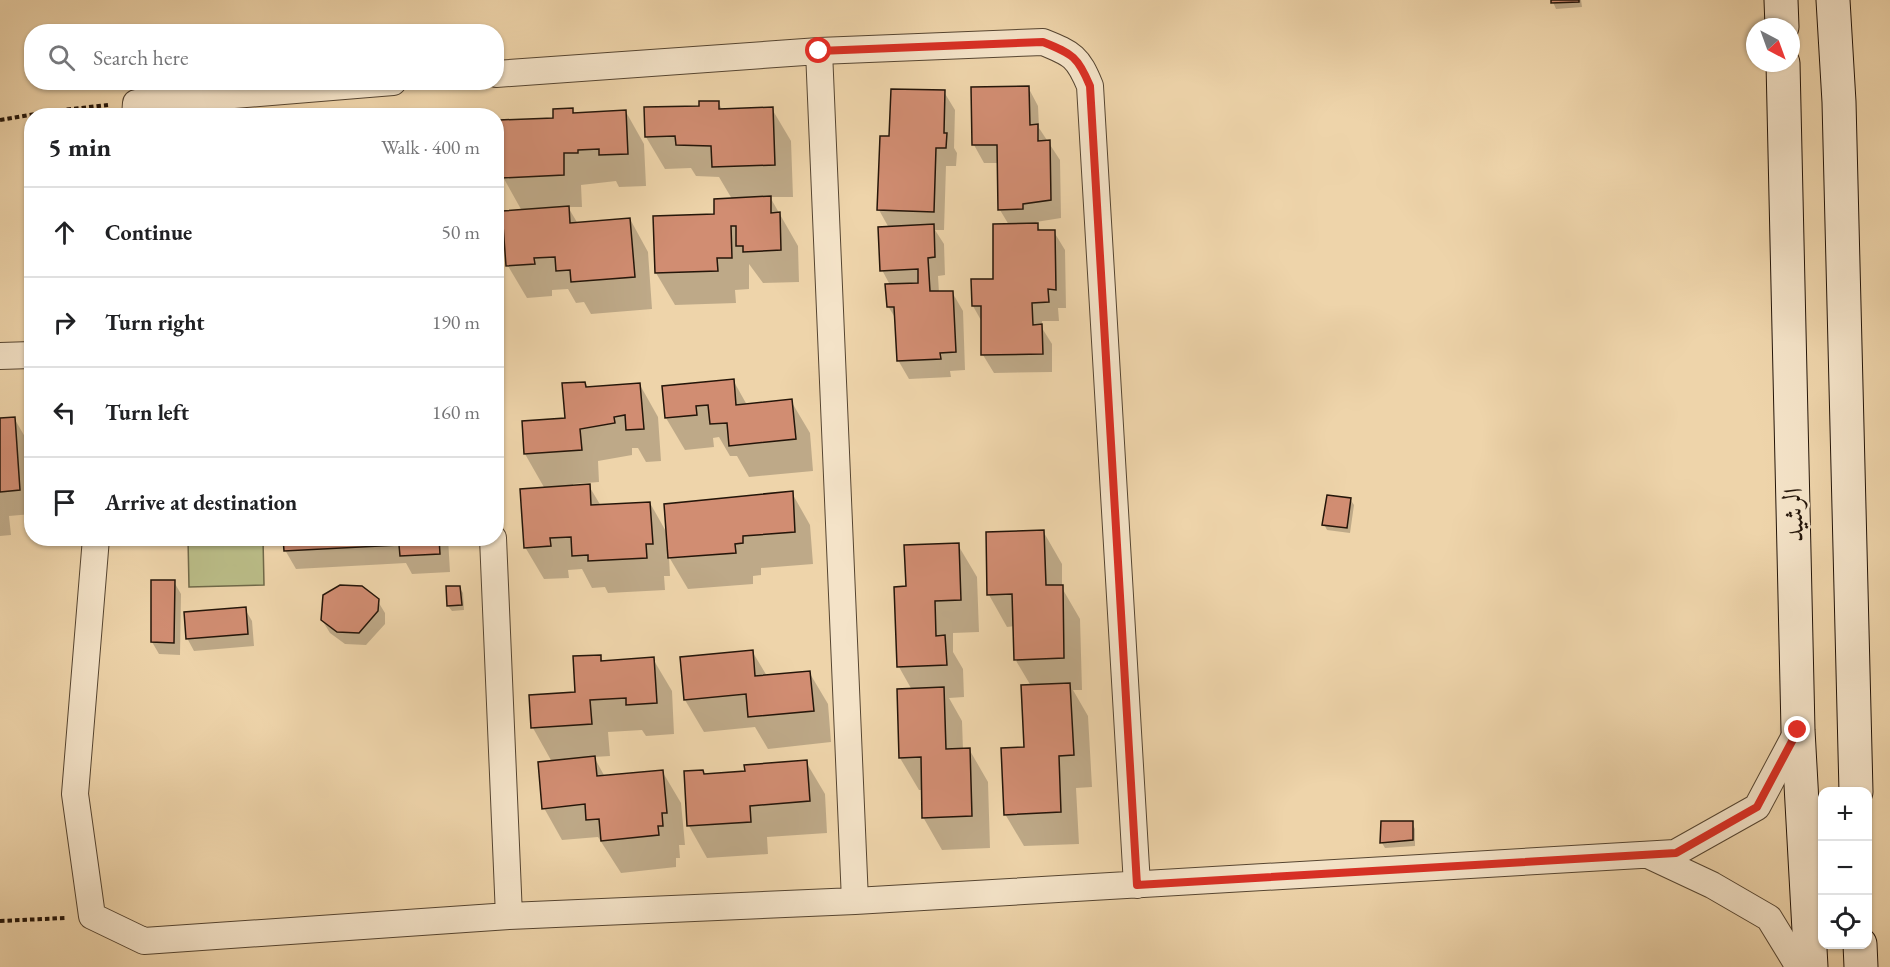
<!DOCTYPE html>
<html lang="en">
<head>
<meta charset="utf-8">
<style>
  body { margin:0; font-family:"EB Garamond",Amiri,serif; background:#f2f2f2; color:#202124 }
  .controls { position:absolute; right:18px; bottom:18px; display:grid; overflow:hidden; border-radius:12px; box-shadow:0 2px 4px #0004 }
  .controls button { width:54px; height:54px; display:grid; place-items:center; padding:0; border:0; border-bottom:2px solid #e0e0e0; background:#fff; color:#202124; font:30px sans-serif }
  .compass { position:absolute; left:1746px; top:18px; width:54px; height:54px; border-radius:50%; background:#fff; box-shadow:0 2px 4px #0004; rotate:139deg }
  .stop { position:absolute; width:18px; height:18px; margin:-14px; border:4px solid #d93025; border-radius:50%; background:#fff }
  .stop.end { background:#d93025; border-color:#fff; box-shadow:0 2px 6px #0008 }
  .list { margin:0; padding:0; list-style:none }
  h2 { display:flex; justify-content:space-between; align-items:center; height:78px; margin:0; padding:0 24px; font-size:26px }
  h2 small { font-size:20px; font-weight:400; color:#757577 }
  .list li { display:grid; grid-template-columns:39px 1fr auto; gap:18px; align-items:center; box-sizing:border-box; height:90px; padding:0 24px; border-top:2px solid #e0e0e0 }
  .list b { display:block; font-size:22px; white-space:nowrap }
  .list em { font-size:20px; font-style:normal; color:#757577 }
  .icon { flex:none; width:33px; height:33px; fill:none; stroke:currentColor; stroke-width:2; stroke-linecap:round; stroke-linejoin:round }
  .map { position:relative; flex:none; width:1890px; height:967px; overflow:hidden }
  .search { position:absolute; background:#fff; box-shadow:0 2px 4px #0004; left:24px; top:24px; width:480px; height:66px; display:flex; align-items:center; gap:15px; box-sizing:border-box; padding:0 21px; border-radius:24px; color:#757577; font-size:22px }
  .panel { position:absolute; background:#fff; box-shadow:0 2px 4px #0004; left:24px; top:108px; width:480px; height:438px; border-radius:24px }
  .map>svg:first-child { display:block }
  .green { fill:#babc87; stroke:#6f6848; stroke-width:1.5 }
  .shadow { fill:#0003 }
  .building { fill:#d18d72; stroke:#241509; stroke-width:1.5 }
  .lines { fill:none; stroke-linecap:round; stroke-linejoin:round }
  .minor-casing { stroke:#564531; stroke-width:28 }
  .secondary-casing { stroke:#241509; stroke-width:35 }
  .path { stroke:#241509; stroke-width:4; stroke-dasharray:4.5 3; stroke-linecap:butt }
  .minor { stroke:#f4e3c8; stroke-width:26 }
  .secondary { stroke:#f4e3c8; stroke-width:33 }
  .route { stroke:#d93025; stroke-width:8 }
  .labels { text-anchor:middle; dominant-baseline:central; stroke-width:5; stroke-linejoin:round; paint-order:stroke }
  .street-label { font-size:27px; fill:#241509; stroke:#f4e3c8 }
</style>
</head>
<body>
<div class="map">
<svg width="1890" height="967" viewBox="0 0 1890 967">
  <rect width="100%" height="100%" fill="#eed4aa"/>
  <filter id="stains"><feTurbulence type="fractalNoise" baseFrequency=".00333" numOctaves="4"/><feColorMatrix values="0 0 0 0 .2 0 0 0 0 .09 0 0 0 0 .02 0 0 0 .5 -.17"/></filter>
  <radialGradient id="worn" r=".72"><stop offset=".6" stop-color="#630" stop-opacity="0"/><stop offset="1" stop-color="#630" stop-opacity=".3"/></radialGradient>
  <path class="green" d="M188,539H263L264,585L189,587Z"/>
  <path class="shadow" d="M1552,0H1581L1582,7L1556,9Z
    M1028,87L1038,106L1039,128L1060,160L1061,218L1036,222L1041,232H1054L1065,250L1066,308H1058L1059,321H1042V328L1052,344V372L994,373L983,355L982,322L973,306L995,280L1009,225L1000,210L999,163H984L974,145Z
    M944,92L955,110L954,148L957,153L956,166H946L944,230H935L944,244L945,275L938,276L939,293L952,292L963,311L965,370L950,371L951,377L909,379L898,360L897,321L888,306L890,285L882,270L889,228L879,210L891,138Z
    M718,102L723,111L772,109L791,141L793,197H770L798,246L799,282L763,283L749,264V289L735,290L736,303L675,305L656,273L732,199L719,177L696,176L691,168L665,169L646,137L701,107Z
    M572,110L574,114L626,112L644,144L646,186L619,187L616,181L581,185L582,207H568L578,224L630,219L648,252L652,309L591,314L584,302L576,303L568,289L552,290V296L527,298L508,266L504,213L522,211L503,177L555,119Z
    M733,380L747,405L791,401L810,433L813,471L749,477L737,456H730L719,437L713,438L714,447L685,450L666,418L663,387Z
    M585,383L588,388L640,385L658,417L661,461L646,462L638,448H632V455L598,461L599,482L573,484V487L589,486L601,506L650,503L668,535L792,493L810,525L813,564L761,568V575L753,576V584L688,589L669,557L670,576H664L665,590L608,593L605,587L592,588L582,569L568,570L569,578L544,579L525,547L545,489L525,454L523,422L566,420Z
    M14,418L28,442L32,514L9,516L11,535L0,536V419Z
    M1350,499L1354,505L1350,533L1327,530L1324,524Z
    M1043,531L1062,564V588L1080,619L1082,690H1073L1088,716L1092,787L1076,788L1079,844L1024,846L1005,814L1026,748L1031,686L1015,659V626L1007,627L989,595Z
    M285,538H448L450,572L412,574L406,563L296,569L285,550Z
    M958,545L977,577L979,632L953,633V652L963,669L964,697L949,698L962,721L963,750L969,749L988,782L990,848L942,850L923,817V790H919L900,758L912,690L899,667L908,588Z
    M174,582L181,594L180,655L159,654L152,642Z
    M459,587L463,593L464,610L452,611L448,606Z
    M377,600L385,613V624L366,645L345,644L330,633L322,620Z
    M245,609L252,621L254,646L194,651L187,638Z
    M752,651L767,676L809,672L828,704L831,742L768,749L755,727L704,732L685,700Z
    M600,656L603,662L653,659L672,691L674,734L646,736L642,730L608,732L610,756L594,757L605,777L662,771L681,803L685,845H679L680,858H676V867L621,873L598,837L562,840L544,808L552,762L533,728L576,693Z
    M806,762L825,794L827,833L767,837L768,854L707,858L689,826L685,772L705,776L746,773Z
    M1412,823L1415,829V846L1385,848L1382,843Z"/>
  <path class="building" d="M1551,0H1579V2L1551,3Z
    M1029,86L1030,125L1038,124V141L1050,140L1051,200L1023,204V209L998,210L997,145H972L971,87Z
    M891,89L945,90L944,133H947L946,148H936L934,212L877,210L880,136H889Z
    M699,101H719V109L773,107L775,165L712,167L711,146L676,145L675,136L645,137L644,107L699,106Z
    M573,108V113L626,110L628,154L599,155V149L578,150V153H564V175L501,178L499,120L553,118V109Z
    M771,196V213L780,212L781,250L743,252V246H736V226H731L732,258H717L718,271L655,273L653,216L714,214V199Z
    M569,206L570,223L630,218L635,277L571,282L570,270L556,271L555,257L534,258L535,264L506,266L502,211Z
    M1038,223V230H1055L1056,290L1048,289L1049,302L1032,303L1033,325L1042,324L1043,354L981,355V306H972L971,279H993V224Z
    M934,224L935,257L928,258L930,291H953L956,352L940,353L941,359L897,361L894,307H887L885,284L918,283V269L880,271L878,227Z
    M734,379L736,405L792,399L796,439L729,446L727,423L710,424L708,405L696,406L697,415L665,418L662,386Z
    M585,382L586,387L640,383L644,429L626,430L625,415L614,417L615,423L580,429L582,450L524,454L522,421L565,418L562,383Z
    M15,417L20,490L0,492V418Z
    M590,484L591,505L650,502L653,544H646L647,558L588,561V555L572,556L571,537L550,538L551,546L524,548L520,489Z
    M793,491L795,532L743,536V543L735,544L736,553L668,558L664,504Z
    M1327,495L1351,498L1347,528L1322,525Z
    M1044,530L1046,585H1063L1064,658L1014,660L1012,594L987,595L986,532Z
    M283,538H439L440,554L400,556L399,545L284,551Z
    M959,543L961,600L935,601L936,636L945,635L947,665L897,667L894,587L906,586L904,545Z
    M151,580H175L174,643L151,642Z
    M340,585L362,586L379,599L378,611L359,633L337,632L321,620L323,595Z
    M446,586H460L462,605L447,606Z
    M246,607L248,634L186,639L184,612Z
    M753,650L755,676L810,671L814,711L748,717L746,694L684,700L680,657Z
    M601,655V661L654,657L657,703L626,705V698L590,700L592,724L531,728L529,695L575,692L573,656Z
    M1070,683L1074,755L1059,756L1061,812L1004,815L1001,748L1024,747L1021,685Z
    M944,687L946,749L970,748L972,816L922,818L921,757L899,758L897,689Z
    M595,756L597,776L663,770L667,813H662L663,826H658L659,835L601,841L599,819L586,820L585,804L542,809L538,762Z
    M807,760L810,801L750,806L751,822L687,826L684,771L703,770L704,774L745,771L744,765Z
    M1381,821H1413V840L1380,843Z"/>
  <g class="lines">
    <defs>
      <path id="minor" d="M819,51L855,901
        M496,74L819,51L1043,42C1073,54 1078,57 1090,86L1137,885
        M135,116L136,103L393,82
        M0,356L32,355
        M96,538L75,794L92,916L144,941L509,916L855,901L1675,853L1757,807L1798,730
        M493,538L509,916
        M1648,855L1712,885L1769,918L1799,967"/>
      <path id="secondary" d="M1781,0L1782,27
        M1833,0L1839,102L1856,792
        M1783,63L1798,730L1811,967
        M1860,944L1861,967"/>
    </defs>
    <use href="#minor" class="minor-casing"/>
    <use href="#secondary" class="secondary-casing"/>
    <path class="path" d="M0,120L54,111L108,105
      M0,921L65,918"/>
    <use href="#minor" class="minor"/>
    <use href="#secondary" class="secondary"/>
  </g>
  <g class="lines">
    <path class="route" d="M819,51L1043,42C1073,54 1078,57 1090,86L1137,885L1676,853L1757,807L1798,730"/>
  </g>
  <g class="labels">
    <g class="street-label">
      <text transform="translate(1793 515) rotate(-91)">الرشيد</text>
    </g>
  </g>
  <rect width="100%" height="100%" filter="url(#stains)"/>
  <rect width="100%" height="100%" fill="url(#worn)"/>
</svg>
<div class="controls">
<button>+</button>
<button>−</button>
<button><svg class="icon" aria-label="locate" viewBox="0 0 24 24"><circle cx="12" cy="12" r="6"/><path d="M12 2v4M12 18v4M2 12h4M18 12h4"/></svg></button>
</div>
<svg class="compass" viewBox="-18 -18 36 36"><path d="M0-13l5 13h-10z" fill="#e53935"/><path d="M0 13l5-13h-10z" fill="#757577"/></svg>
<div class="stop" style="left:819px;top:51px"></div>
<div class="stop end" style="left:1798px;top:730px"></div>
<div class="search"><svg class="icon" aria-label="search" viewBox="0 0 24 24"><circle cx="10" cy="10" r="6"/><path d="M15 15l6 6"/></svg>Search here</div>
<section class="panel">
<h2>5 min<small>Walk · 400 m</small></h2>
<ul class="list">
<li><svg class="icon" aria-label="ahead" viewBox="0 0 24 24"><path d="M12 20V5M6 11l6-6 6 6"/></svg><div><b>Continue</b></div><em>50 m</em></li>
<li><svg class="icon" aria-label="right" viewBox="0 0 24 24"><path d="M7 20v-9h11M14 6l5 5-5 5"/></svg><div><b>Turn right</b></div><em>190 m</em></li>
<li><svg class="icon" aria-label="left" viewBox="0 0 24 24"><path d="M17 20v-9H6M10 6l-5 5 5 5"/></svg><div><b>Turn left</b></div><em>160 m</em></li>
<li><svg class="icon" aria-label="arrive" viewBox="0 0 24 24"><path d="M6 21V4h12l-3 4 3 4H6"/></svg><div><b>Arrive at destination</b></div></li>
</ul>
</section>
</div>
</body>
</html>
